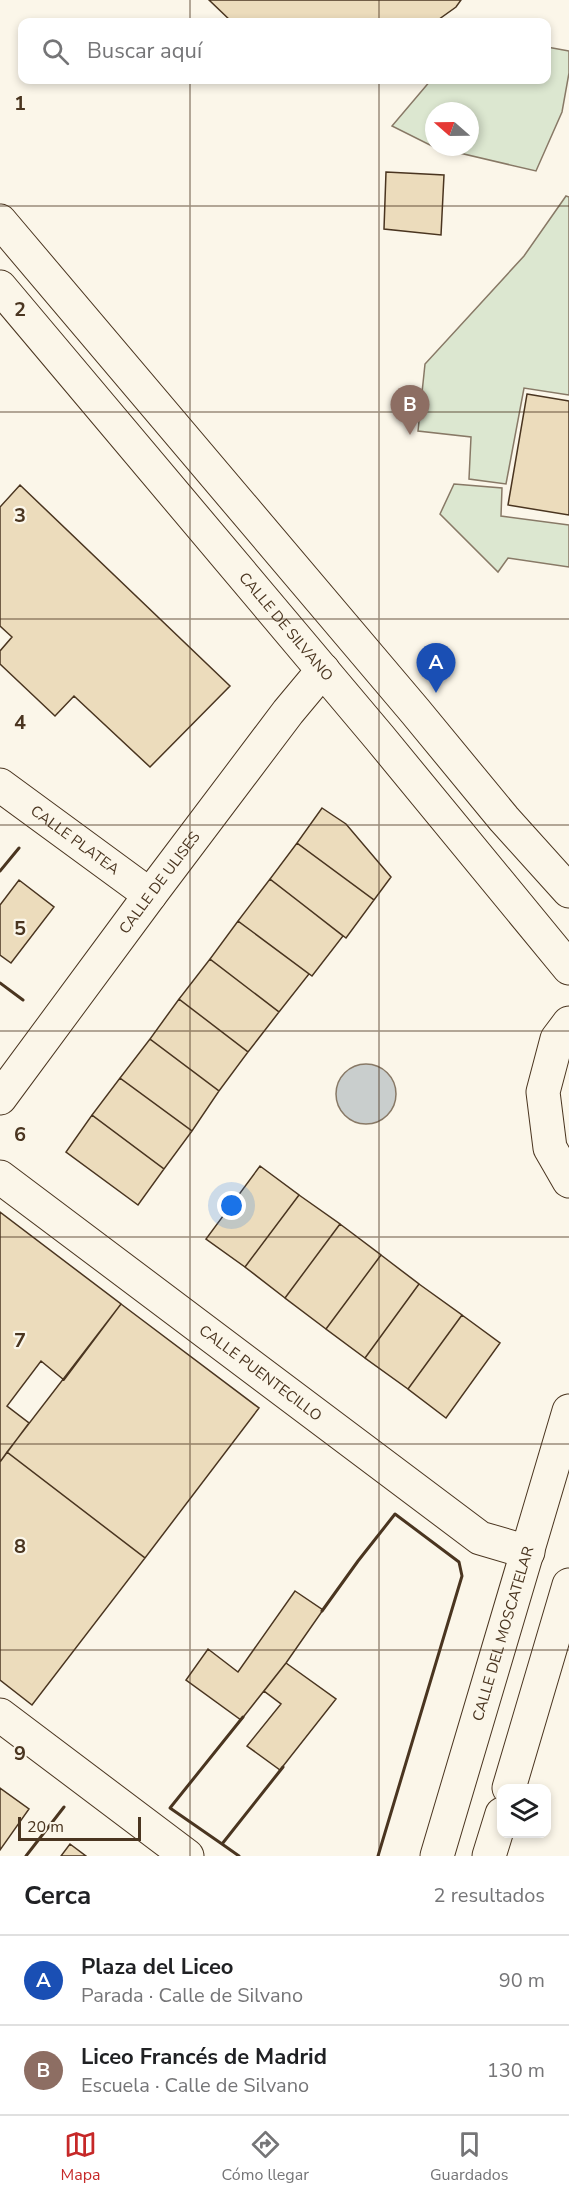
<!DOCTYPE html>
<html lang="es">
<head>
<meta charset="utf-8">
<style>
  body { margin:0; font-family:"Nunito Sans",sans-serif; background:#f2f2f2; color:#202124 }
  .controls { position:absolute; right:18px; bottom:18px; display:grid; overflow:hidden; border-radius:12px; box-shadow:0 3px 9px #0003 }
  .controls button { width:54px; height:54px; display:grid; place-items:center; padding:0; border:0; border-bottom:2px solid #e0e0e0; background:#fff; color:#202124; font:30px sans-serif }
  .compass { position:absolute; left:425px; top:102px; width:54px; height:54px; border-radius:50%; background:#fff; box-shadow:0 3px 9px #0003; rotate:290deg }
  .scale { position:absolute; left:18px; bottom:15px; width:123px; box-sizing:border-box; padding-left:6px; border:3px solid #4a3520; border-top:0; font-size:16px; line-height:21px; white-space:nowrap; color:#4a3520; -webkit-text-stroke:4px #fbf6e9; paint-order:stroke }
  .you { position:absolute; left:232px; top:1206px; width:21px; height:21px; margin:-15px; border:4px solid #fff; border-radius:50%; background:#1a73e8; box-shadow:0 0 0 9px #1a73e833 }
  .badge { display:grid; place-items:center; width:39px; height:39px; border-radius:50%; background:#c62828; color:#fff; font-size:20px; font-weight:700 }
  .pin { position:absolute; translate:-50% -50px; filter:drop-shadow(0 2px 3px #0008) }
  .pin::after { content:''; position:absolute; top:32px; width:21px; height:18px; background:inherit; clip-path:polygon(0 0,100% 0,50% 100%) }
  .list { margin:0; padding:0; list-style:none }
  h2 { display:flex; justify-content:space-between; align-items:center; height:78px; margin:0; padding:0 24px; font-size:26px }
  h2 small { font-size:20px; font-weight:400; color:#757577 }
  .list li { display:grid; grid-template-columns:39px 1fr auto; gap:18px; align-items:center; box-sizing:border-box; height:90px; padding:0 24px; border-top:2px solid #e0e0e0 }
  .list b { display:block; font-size:22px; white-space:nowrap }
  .list p { margin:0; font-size:20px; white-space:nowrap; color:#757577 }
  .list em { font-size:20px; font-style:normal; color:#757577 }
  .icon { flex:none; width:33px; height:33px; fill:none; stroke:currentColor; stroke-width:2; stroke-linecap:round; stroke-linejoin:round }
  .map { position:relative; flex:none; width:569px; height:1856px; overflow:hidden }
  .search { position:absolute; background:#fff; box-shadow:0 3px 9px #0003; left:18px; right:18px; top:18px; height:66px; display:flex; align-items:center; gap:15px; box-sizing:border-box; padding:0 21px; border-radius:12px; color:#757577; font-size:22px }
  .sheet { height:258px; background:#fff }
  nav { display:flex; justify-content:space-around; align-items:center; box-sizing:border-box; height:84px; border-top:2px solid #e0e0e0; background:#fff; font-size:16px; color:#757577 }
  nav a { display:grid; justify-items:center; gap:3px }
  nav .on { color:#c62828 }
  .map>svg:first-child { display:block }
  .green { fill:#dce7d0; stroke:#887966; stroke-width:1.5 }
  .water { fill:#c9cecd; stroke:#887966; stroke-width:1.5 }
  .building { fill:#ecdcbc; stroke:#4a3520; stroke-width:1.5 }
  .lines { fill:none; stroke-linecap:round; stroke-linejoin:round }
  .minor-casing { stroke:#4a3520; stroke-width:35 }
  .tertiary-casing { stroke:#4a3520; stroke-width:35 }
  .minor { stroke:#fbf6e9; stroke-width:33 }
  .tertiary { stroke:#fbf6e9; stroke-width:33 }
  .wall { stroke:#4a3520; stroke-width:3 }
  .grid { fill:none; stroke:#4a3520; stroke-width:1.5; stroke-opacity:0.55 }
  .labels { text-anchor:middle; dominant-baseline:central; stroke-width:4.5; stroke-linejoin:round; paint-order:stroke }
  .street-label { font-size:15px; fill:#4a3520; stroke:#fbf6e9 }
  .grid-label { font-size:20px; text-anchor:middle; font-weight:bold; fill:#4a3520; stroke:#fbf6e9; stroke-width:4.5; stroke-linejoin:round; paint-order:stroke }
</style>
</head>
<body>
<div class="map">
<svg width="569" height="1856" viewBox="0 0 569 1856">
  <rect width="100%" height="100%" fill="#fbf6e9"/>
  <path class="green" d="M547,47L569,51V73L562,112L536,171L434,147H470V111H434V147L392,126L431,80H546Z
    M566,196L569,197V395L524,388L506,484L469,479L471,437L418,431L425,364L524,256Z
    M454,484L502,488L501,516L569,525V567L508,558L498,572L440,514Z"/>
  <path class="water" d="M336 1094a30 30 0 1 1 60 0a30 30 0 1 1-60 0Z"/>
  <path class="building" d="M209,0H461L456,7L435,22H232Z
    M386,172L444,175L441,235L384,229Z
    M527,394L569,401V515L508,505Z
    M20,485L230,686L150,767L74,696L55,716L0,664V651L12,637L0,626V507Z
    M322,808L346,824L391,877L374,900L297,843Z
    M297,843L374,900L346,938L270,879Z
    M270,879L343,936L312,976L238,921Z
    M19,880L54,907L11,963L0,955V905Z
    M238,921L309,974L279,1012L210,959Z
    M210,959L279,1012L248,1052L179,999Z
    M179,999L248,1052L219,1091L150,1039Z
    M150,1039L219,1091L192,1131L120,1078Z
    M120,1078L192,1131L164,1169L92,1115Z
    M92,1115L164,1169L138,1205L66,1152Z
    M260,1166L299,1195L245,1267L206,1239Z
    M299,1195L340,1224L285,1298L245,1267Z
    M0,1212L121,1304L64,1380L41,1361L7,1406L29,1423L0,1462Z
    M340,1224L381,1255L326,1329L285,1298Z
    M381,1255L419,1284L365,1358L326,1329Z
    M419,1284L462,1315L408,1389L365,1358Z
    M121,1304L259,1408L145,1558L7,1452Z
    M462,1315L500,1343L446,1418L408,1389Z
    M7,1452L145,1558L32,1705L0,1680V1462Z
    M295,1591L323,1610L286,1663L241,1720L186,1680L208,1649L238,1672Z
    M286,1663L336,1699L280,1770L247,1746L281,1704L264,1691Z
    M0,1788L29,1809L0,1850Z
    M70,1844L86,1856H61Z"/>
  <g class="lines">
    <defs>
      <g id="minor">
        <path id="s1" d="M0,785L150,895"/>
        <path id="s2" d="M0,1098L150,895L288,712L323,670"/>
        <path id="s3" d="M0,1177L480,1538L528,1552"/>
        <path d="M0,1715L187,1856"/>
      </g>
      <g id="tertiary">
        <path d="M0,221L415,711L504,819L569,891"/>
        <path id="s4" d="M0,287L379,737L569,968"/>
        <path d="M569,1023L557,1039L543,1092L550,1148L569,1181"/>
        <path d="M509,1788L569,1585"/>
        <path id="s5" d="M437,1856L569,1411"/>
        <path d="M489,1856L502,1814"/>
      </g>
    </defs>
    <use href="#minor" class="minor-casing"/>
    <use href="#tertiary" class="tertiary-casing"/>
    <use href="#minor" class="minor"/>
    <use href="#tertiary" class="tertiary"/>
    <path class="wall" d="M0,871L19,848
      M0,983L23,1000
      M322,1611L358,1561L395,1514L459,1562L462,1576L378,1856
      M222,1844L170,1808L243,1717
      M26,1856L64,1807
      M239,1856L222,1844L283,1767"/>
  </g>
  <path class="grid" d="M190,0V22M379,0V22M190,80V1856M379,80V1856M0,206H569M0,412H569M0,619H569M0,825H569M0,1031H569M0,1237H569M0,1444H569M0,1650H569"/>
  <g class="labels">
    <g class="street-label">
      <text stroke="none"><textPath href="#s4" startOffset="444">CALLE DE SILVANO</textPath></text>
      <text stroke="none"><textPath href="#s1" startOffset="93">CALLE PLATEA</textPath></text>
      <text stroke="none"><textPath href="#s2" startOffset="268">CALLE DE ULISES</textPath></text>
      <text stroke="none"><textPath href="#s3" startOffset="326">CALLE PUENTECILLO</textPath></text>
      <text stroke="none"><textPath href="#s5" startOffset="232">CALLE DEL MOSCATELAR</textPath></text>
    </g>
  </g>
  <g class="grid-label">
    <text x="20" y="110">1</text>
    <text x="20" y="316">2</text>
    <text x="20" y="522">3</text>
    <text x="20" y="729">4</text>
    <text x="20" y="935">5</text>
    <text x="20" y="1141">6</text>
    <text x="20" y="1347">7</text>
    <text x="20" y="1553">8</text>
    <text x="20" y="1760">9</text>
  </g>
</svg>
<div class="controls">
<button><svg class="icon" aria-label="layers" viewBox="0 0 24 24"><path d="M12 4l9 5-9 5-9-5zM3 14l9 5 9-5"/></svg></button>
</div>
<svg class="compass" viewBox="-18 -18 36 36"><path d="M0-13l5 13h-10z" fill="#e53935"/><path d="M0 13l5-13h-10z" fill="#757577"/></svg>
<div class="scale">20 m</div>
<div class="you"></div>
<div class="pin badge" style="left:436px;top:693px;background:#1a4fb4">A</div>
<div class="pin badge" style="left:410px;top:435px;background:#8d6e63">B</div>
<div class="search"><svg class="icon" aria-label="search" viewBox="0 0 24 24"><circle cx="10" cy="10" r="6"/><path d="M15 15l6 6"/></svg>Buscar aquí</div>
</div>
<section class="sheet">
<h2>Cerca<small>2 resultados</small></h2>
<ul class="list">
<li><span class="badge" style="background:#1a4fb4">A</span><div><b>Plaza del Liceo</b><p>Parada · Calle de Silvano</p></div><em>90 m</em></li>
<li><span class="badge" style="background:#8d6e63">B</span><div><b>Liceo Francés de Madrid</b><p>Escuela · Calle de Silvano</p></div><em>130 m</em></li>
</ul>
</section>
<nav>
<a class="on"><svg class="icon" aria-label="map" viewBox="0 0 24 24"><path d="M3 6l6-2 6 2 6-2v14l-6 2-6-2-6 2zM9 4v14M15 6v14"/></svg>Mapa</a>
<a><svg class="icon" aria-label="directions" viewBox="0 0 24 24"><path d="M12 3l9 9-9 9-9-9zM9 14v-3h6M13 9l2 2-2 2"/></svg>Cómo llegar</a>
<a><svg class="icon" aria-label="saved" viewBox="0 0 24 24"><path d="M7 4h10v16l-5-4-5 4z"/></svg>Guardados</a>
</nav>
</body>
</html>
